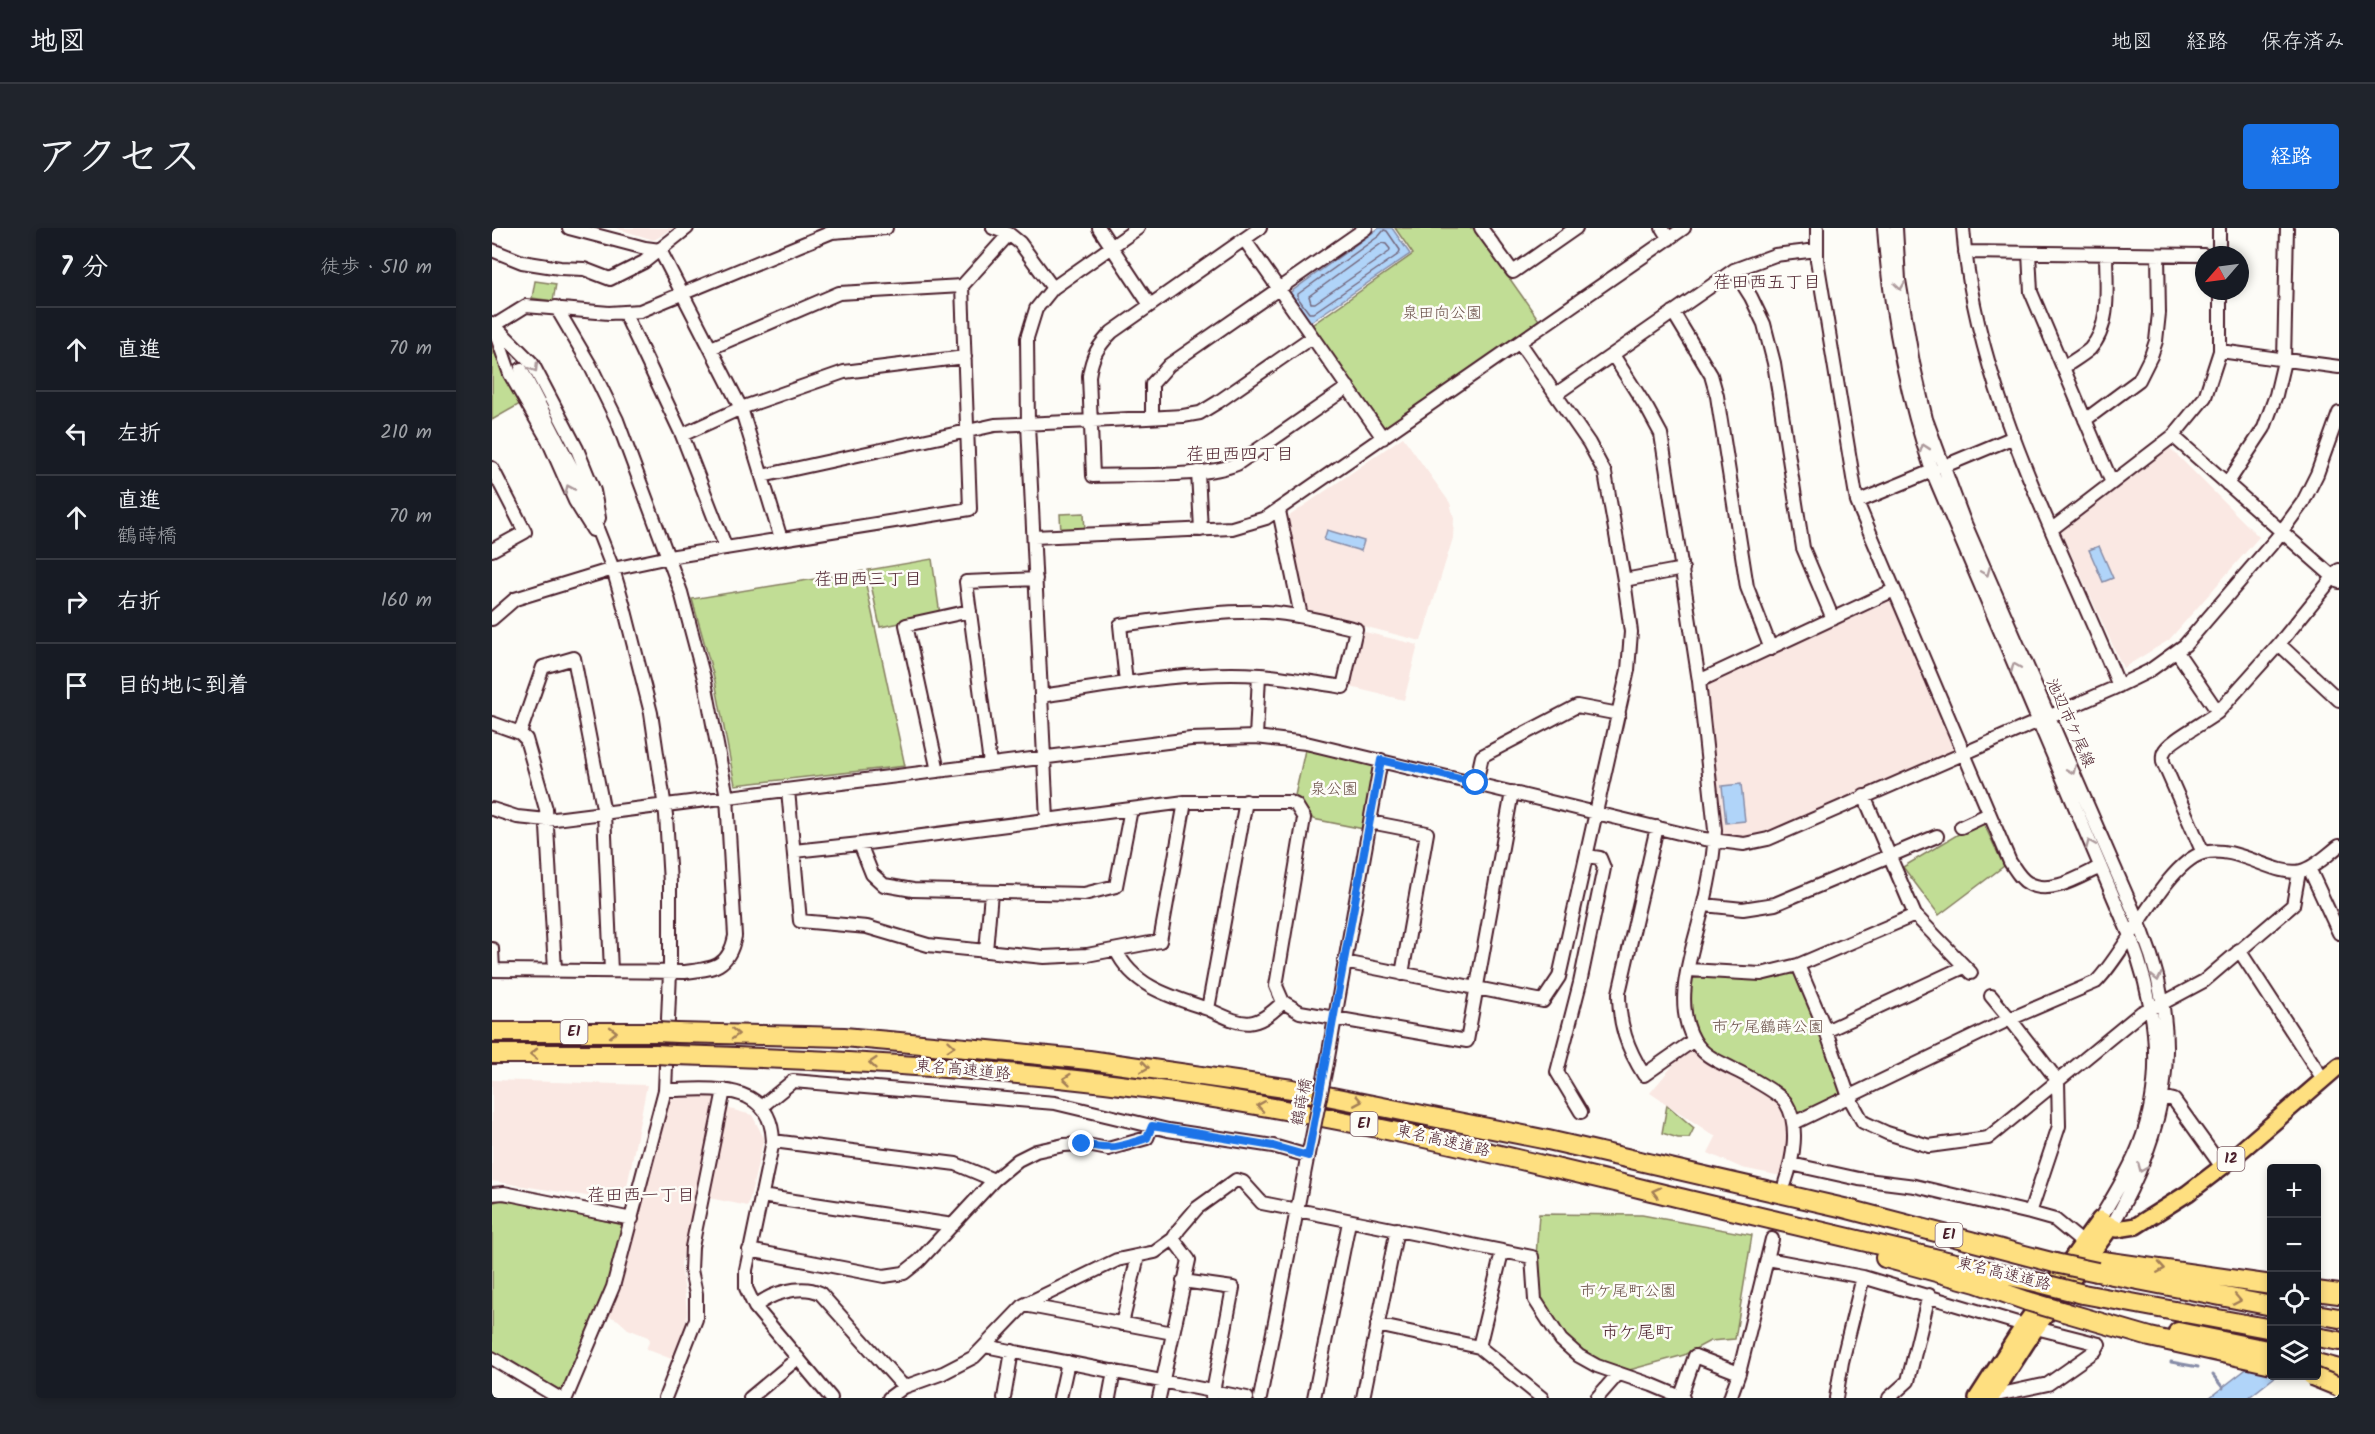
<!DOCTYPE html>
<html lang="ja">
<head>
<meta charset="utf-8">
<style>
  body { margin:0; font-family:Kalam,"Klee One",sans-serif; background:#20242c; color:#f1f3f6 }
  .controls { position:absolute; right:18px; bottom:18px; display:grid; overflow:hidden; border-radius:6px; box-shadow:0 3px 9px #0003 }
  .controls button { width:54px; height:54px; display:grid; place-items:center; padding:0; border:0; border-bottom:2px solid #363941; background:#171b24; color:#f1f3f6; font:30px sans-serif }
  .compass { position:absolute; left:1703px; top:18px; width:54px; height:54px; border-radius:50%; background:#171b24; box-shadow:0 3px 9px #0003; rotate:242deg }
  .stop { position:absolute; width:18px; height:18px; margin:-14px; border:4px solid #1a73e8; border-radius:50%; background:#fff }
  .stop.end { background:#1a73e8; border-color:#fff; box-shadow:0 2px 6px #0008 }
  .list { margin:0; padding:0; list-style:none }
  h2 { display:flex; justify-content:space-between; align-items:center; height:78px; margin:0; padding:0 24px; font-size:26px }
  h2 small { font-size:20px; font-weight:400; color:#9ea1a6 }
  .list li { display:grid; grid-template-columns:39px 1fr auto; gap:18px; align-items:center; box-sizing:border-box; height:84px; padding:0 24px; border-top:2px solid #363941 }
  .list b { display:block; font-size:22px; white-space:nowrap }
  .list p { margin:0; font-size:20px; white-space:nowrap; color:#9ea1a6 }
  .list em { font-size:20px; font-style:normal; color:#9ea1a6 }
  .icon { flex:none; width:33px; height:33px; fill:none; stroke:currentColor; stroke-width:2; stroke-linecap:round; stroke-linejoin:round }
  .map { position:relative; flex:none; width:1847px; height:1170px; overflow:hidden; border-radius:6px }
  header { display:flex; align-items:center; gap:36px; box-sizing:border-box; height:84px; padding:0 30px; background:#171b24; border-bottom:2px solid #363941 }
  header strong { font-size:28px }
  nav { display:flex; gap:33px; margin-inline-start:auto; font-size:21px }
  .intro { display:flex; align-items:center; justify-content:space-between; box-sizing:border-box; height:144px; padding:0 36px }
  h1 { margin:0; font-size:42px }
  .button { padding:15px 27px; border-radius:6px; background:#1a73e8; color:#fff; font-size:21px; font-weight:700 }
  main { display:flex; gap:36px; padding:0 36px }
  aside { flex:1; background:#171b24; border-radius:6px; box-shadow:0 3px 9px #0003 }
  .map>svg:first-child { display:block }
  .built { fill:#fae8e3 }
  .green { fill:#c1dd95; stroke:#867e60; stroke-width:1.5 }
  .water { fill:#b0d4f9; stroke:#878ca7; stroke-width:1.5 }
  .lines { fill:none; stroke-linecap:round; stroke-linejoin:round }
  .shore { stroke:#73677d; stroke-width:1.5 }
  .stream { stroke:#878ca7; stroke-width:3 }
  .minor-tunnel { stroke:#d9d0ce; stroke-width:12; stroke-dasharray:12 6; stroke-linecap:butt }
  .minor-casing { stroke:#4a1f2b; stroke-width:16 }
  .major-casing { stroke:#4a1f2b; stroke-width:20 }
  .highway-casing { stroke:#4a1f2b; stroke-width:22 }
  .minor { stroke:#fdfcf7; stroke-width:12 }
  .major { stroke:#fedf80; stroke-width:15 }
  .highway { stroke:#fedf80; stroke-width:18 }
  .minor-bridge-casing { stroke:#4a1f2b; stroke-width:16; stroke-linecap:butt }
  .highway-bridge-casing { stroke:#4a1f2b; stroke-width:22; stroke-linecap:butt }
  .minor-bridge { stroke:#fdfcf7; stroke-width:12 }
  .highway-bridge { stroke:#fedf80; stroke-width:18 }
  .oneway { stroke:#ac999b }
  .oneway2 { stroke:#a47f56 }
  .route { stroke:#1a73e8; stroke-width:8 }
  .labels { text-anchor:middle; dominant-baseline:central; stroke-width:5; stroke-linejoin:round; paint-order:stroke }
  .shield { fill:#fdfcf7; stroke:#806168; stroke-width:1.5 }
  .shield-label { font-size:15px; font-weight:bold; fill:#4a1f2b }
  .park-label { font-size:16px; fill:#684e46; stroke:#fdfcf7 }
  .street-label { font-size:16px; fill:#4a1f2b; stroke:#fdfcf7 }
  .neighbourhood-label { font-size:18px; fill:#4a1f2b; stroke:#fdfcf7 }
</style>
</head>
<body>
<header>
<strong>地図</strong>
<nav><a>地図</a><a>経路</a><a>保存済み</a></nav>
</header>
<div class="intro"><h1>アクセス</h1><a class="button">経路</a></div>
<main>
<aside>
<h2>7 分<small>徒歩 · 510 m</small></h2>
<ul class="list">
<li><svg class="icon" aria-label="ahead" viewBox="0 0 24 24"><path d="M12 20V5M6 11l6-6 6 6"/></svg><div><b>直進</b></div><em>70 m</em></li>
<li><svg class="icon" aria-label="left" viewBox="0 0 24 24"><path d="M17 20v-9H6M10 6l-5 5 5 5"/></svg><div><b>左折</b></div><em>210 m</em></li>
<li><svg class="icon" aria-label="ahead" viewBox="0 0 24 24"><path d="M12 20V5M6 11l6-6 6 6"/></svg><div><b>直進</b><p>鶴蒔橋</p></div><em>70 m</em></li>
<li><svg class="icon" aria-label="right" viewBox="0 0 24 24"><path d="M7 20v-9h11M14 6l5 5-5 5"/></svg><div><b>右折</b></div><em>160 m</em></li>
<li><svg class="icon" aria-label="arrive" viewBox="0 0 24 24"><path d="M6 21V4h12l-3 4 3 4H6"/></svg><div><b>目的地に到着</b></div></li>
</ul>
</aside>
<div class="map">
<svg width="1847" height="1170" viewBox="0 0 1847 1170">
  <rect width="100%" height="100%" fill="#fdfcf7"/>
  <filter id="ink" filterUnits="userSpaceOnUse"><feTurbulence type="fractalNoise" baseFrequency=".0167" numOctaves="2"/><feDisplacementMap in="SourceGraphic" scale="12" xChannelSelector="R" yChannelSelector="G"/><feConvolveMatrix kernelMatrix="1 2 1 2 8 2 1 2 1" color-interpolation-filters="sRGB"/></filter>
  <g filter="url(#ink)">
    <path class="built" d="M123,0H182L162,12Z
      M911,209L958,275L962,290L961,310L929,413L817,384L793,291Z
      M1678,220L1767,309L1677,412L1631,440L1569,304Z
      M1400,372L1465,521L1273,605L1251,609L1230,606L1214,457Z
      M869,403L926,417L912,472L858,459Z
      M1202,812L1294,873L1299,936L1289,948L1250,940L1216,925L1224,909L1158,865Z
      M0,852L155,857L132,974L0,953Z
      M221,867L224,871L189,1036L195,1083L194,1099L182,1132L154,1121L158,1112L156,1109L136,1101L126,1092L117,1088L131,1050L176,870L179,868Z
      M234,880L260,887L272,910L256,978L217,970Z"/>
    <path class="green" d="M903,0H982L1049,95L892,204L817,99L921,26Z
      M43,53L64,56L61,73L40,70Z
      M0,116L28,176L0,192Z
      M592,285L593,304L569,305L568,286Z
      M440,331L448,387L388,399L376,342Z
      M371,343L413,538L243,557L223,453L200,371Z
      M813,522L882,536L872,601L821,591L813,579L802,572Z
      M1490,592L1512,638L1447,687L1411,639Z
      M1306,737L1357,869L1302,895L1294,873L1224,833L1195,797L1197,742L1269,746Z
      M1175,877L1202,900L1197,910H1186L1170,905Z
      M8,972L64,981L131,997L118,1055L70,1163L0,1124V975Z
      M1047,986L1150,987L1260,1007L1243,1111L1218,1113L1192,1127L1130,1144L1088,1124L1068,1102L1048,1068L1044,1029Z"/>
    <path class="water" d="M887,0H900L918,26L817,95L796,66Z
      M835,302L872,313L869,323L832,312Z
      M1607,318L1621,350L1611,354L1597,322Z
      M1249,556L1253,593L1234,595L1230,558Z
      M1779,1122L1780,1148H1784L1756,1170H1717Z"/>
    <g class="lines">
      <path class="shore" d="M892,2L895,3L908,22L907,26L821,85H817L806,70V66L887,8Z
        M890,15L894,16L898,21L897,24L823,75H819L817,68Z"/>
      <path class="stream" d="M1679,1134L1706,1139
        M1721,1147L1731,1160"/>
      <path class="minor-tunnel" d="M7,107L29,141
        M1280,1011L1292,959"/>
      <defs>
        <path id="minor" d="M77,0L153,20L168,22L249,180L289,311
          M607,0L658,77
          M768,0L620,104C606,118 600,128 597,148L601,248C639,246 712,250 745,236L856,159
          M989,0L1021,44L1084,0
          M1170,0L1177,11
          M1325,0V32L1365,274L1518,634C1523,641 1528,651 1536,655C1558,668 1589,648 1608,639
          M1392,0C1398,84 1413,164 1440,243L1638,708C1664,775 1674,849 1647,918C1637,944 1622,967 1608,991
          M1404,0L1407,52L1421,135L1434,191L1471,291L1651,705C1693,811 1675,903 1619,999
          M1471,0C1483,161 1567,311 1627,458
          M517,6L528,15L561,60
          M752,11L891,210
          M0,22L30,34L68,40L92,41L118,51L152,34L195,0
          M1473,24L1712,27
          M1537,25L1539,64L1620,255
          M1727,27V0
          M1242,42L1259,69L1272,96L1282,135L1311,320L1341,391
          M1181,84L1219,147L1225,168L1255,359L1279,421
          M133,86L190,207L234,320
          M0,95L40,135L85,221L102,263L107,290
          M0,99L34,78L117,85L148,83L340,4L394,0
          M2,100L18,146L56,212L83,273L101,302
          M219,120L347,65L470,58
          M1728,123L1847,139
          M1121,127L1156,182L1169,206L1207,453L1223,602C1222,628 1217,654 1211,679C1202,719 1179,773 1202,812C1211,828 1226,833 1241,841C1252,846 1289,866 1294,875C1308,897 1301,932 1293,955
          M1571,140C1579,134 1590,128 1598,121C1620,97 1614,56 1614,26
          M29,141L86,252L121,341L131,375L159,485L174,587L178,655V744L173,862L121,1059L74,1170
          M1064,166L1242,42L1283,27L1325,22
          M660,189V156L677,137L874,0
          M1593,192L1647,152L1659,128L1664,113L1667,85L1666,27
          M190,207L249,180L352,144L473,129
          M1681,208L1847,354
          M1450,239L1522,209
          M0,240L33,304L0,322
          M706,244L709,302
          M270,248L503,197L600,193L691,188L708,185L726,174L820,109
          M1735,256L1772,200L1784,167L1792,133L1795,0
          M1365,274L1440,243
          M787,283L809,388
          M1560,301L1681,208L1713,169L1728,123V63
          M542,309L740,300L774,290L1192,0
          M1132,352L1191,341
          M0,391L23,371L121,341L177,329L478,281L470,58L517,6L501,0
          M1787,416L1847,472
          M1685,424L1726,484
          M1207,453L1402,362
          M549,468C621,457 696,442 769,447C797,449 824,455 851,459L864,401C834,394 805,386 774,384C725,382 676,391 628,397L634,455
          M0,495L28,505L34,511L54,581L63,742
          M28,505L51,439L82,430L112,585L119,743
          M764,509L767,447
          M498,536L474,354L544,351
          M446,543L414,397L478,383
          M984,555L990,528L1085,478L1127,486
          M296,562L308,693L375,699L436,717L552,729L595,727L668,713L693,574
          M1372,568L1423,687L1479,745
          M754,573L716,781C751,797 761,804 791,774
          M0,581L25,589L55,592L699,511L764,509L814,515L1212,611L1252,616L1276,611L1620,461L1657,443L1693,417L1784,311L1811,274L1825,246L1847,185
          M555,592L536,196L535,110L544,81L561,60L646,0
          M878,594L935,605L910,746
          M1165,599L1127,765C1127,797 1135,820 1152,847L1202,812
          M1469,599L1497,586
          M368,616L380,646L392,657L421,662L592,666L624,658L639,581
          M302,623L368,616L693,574H798L804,577L812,590L784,758L791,774L808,784L975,813L1020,564
          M1711,625L1671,534C1671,531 1670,527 1672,524C1675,514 1715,493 1726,484L1787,416L1847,342
          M1817,640L1847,705
          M1212,677L1251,681L1283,676L1445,608
          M0,721L1,742
          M624,722C641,759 680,769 716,781
          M1747,722L1831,851
          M494,723L499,665
          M852,734L1051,773L1067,749L1136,442L1139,404L1132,352L1113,245L1097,215L1028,115
          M1306,737L1334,803L1357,869L1371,894L1395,905L1437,918L1496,910L1650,784L1671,775L1712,753L1801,677L1807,644
          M0,742L193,744C222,741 237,739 243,708L235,569L213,454L189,364L125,192L98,137L64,79
          M1197,742L1269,746L1306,737L1423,687
          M1334,803L1472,739
          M835,835L889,532
          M173,862C215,862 279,851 281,913L254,1042V1060L263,1079L339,1170
          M1670,869L1682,872L1730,939
          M269,879L301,853L563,875L676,902L781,918L816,928
          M1089,884L1065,844L1088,755L1112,640L1108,630L1095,628
          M1302,895L1518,791L1499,768
          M281,913L464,936L502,952
          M1299,936L1367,951L1423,958L1538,985L1563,992L1591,1015
          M0,966L12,965L140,991
          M269,968L461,997
          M1538,985L1567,898L1566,853L1518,791L1604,754C1633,726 1674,635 1711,625C1745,616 1782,649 1809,643C1823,640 1836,626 1847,618
          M257,1022L392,1048L412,1045L427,1033L502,952L526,932L544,923L572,917L590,916L616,921L655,910L660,898
          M1276,1031L1371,1049L1532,1097
          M691,1053L741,1060L720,1169
          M532,1077L681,1105
          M263,1079C278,1065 309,1056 328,1065L412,1159
          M630,1096L646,1028
          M885,1097L987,1119L1050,1170
          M493,1118L755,1170
          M987,1119L1010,1024
          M0,1130L67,1170
          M1189,1168L1203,1128L1247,1145
          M1500,1168L1556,1156L1603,1123L1607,1116L1544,1100
          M173,1170L204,1091V1066L199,1042L200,1019L232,862
          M258,1170L306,1130
          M397,1170L412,1159L451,1145L482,1129L532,1077L625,1032L663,1024L681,1011L687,1001L705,980L744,952L751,954L770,975L1040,1029L1043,1072L1069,1112L1087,1128L1105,1138L1160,1157L1191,1170
          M512,1170L520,1123
          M568,1170L576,1134
          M617,1170L622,1143
          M667,1170L697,1032L681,1011
          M768,1170L817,921
          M822,1170L857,994
          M871,1170L905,1001
          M1105,1170L1126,1146
          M1238,1170L1247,1145L1280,1011
          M1344,1170L1350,1134L1371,1049
          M1397,1170L1416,1153L1437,1067"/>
        <path id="major" d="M1485,1170L1532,1097L1608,991L1625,1001L1644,998L1696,965L1730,939L1847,838
          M1499,1170L1544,1100L1619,999"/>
        <path id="highway" d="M0,804H164
          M185,805L352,809L496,822L597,832L800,861L1056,912L1352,980L1563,1035
          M0,826H164
          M182,827C353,832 526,841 696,866C867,891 1034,933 1201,973C1317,1001 1433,1027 1548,1055
          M1393,1030L1484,1055L1535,1073
          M1611,1033L1780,1057
          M1605,1044L1780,1078
          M1824,1063L1847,1066
          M1591,1066L1780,1101
          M1572,1084L1658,1109L1780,1136
          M1824,1086L1847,1090
          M1686,1104L1780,1123
          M1824,1109L1847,1113
          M1824,1135L1847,1141"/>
      </defs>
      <use href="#minor" class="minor-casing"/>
      <use href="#major" class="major-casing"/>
      <use href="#highway" class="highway-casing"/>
      <use href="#minor" class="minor"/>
      <use href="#major" class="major"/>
      <use href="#highway" class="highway"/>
      <defs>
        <path id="minor-bridge" d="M818,919L835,835"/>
        <path id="highway-bridge" d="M164,804L185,805
          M164,826L182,827
          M1563,1035L1605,1044
          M1548,1055L1591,1066
          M1535,1073L1572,1084
          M1820,1148L1847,1159"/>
      </defs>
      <use href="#minor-bridge" class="minor-bridge-casing"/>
      <use href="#highway-bridge" class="highway-bridge-casing"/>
      <use href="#minor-bridge" class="minor-bridge"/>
      <use href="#highway-bridge" class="highway-bridge"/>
    </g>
    <defs><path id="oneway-chevron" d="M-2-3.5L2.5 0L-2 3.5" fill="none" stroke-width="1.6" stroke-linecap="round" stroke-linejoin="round" transform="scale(1.5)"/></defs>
    <g class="oneway">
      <use href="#oneway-chevron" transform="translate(1408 58) rotate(82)"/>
      <use href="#oneway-chevron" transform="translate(42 140) rotate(58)"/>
      <use href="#oneway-chevron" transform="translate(1432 220) rotate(-109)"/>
      <use href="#oneway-chevron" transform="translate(77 261) rotate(-114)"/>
      <use href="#oneway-chevron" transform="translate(1494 344) rotate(67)"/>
      <use href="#oneway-chevron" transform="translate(1523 439) rotate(-113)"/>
      <use href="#oneway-chevron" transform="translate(1580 542) rotate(67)"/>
      <use href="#oneway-chevron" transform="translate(1598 616) rotate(-113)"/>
      <use href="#oneway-chevron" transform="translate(1665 749) rotate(77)"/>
      <use href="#oneway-chevron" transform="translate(1650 940) rotate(113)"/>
    </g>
    <g class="oneway2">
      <use href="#oneway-chevron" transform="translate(121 804)"/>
      <use href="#oneway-chevron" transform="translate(243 806) rotate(2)"/>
      <use href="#oneway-chevron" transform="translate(459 818) rotate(5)"/>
      <use href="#oneway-chevron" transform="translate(42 826) rotate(-180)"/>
      <use href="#oneway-chevron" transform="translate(381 835) rotate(-175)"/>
      <use href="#oneway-chevron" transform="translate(653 839) rotate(8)"/>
      <use href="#oneway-chevron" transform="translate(575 851) rotate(-175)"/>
      <use href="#oneway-chevron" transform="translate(866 873) rotate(10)"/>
      <use href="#oneway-chevron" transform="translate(769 878) rotate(-171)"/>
      <use href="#oneway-chevron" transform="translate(1164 964) rotate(-166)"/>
      <use href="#oneway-chevron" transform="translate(1669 1040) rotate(9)"/>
      <use href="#oneway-chevron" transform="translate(1745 1072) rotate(11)"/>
    </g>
  </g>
  <g class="lines" filter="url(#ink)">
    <path class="route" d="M590,916C621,922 625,920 655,910L660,898L781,918L816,928L889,532L984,555"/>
  </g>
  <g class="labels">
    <g class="shield">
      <rect x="68.5" y="792" width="27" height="24" rx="4.5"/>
      <rect x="858.5" y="884" width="27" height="24" rx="4.5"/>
      <rect x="1725.5" y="919" width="27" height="24" rx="4.5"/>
      <rect x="1443.5" y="995" width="27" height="24" rx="4.5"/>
    </g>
    <g class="shield-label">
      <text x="82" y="804">E1</text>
      <text x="872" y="896">E1</text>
      <text x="1739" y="931">12</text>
      <text x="1457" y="1007">E1</text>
    </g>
    <g class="park-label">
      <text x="950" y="85">泉田向公園</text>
      <text x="842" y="561">泉公園</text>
      <text x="1276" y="799">市ケ尾鶴蒔公園</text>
      <text x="1136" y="1063">市ケ尾町公園</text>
    </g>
    <g class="street-label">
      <text transform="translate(1578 495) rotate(66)">池辺市ケ尾線</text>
      <text transform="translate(471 842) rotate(5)">東名高速道路</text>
      <text transform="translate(810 874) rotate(-79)">鶴蒔橋</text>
      <text transform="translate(951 913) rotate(13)">東名高速道路</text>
      <text transform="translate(1512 1046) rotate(14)">東名高速道路</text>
    </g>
    <g class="neighbourhood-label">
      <text x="1275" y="55">荏田西五丁目</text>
      <text x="748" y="227">荏田西四丁目</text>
      <text x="376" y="352">荏田西三丁目</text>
      <text x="149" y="968">荏田西一丁目</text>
      <text x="1145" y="1105">市ケ尾町</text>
    </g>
  </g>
</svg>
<div class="controls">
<button>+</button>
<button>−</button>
<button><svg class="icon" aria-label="locate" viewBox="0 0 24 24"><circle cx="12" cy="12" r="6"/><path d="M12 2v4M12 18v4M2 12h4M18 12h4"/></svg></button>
<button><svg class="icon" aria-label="layers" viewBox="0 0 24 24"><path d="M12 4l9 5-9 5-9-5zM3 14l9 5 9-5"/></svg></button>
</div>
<svg class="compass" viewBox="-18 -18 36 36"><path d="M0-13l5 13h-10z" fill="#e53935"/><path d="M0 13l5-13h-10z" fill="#9ea1a6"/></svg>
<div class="stop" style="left:984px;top:555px"></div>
<div class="stop end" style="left:590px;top:916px"></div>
</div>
</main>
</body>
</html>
